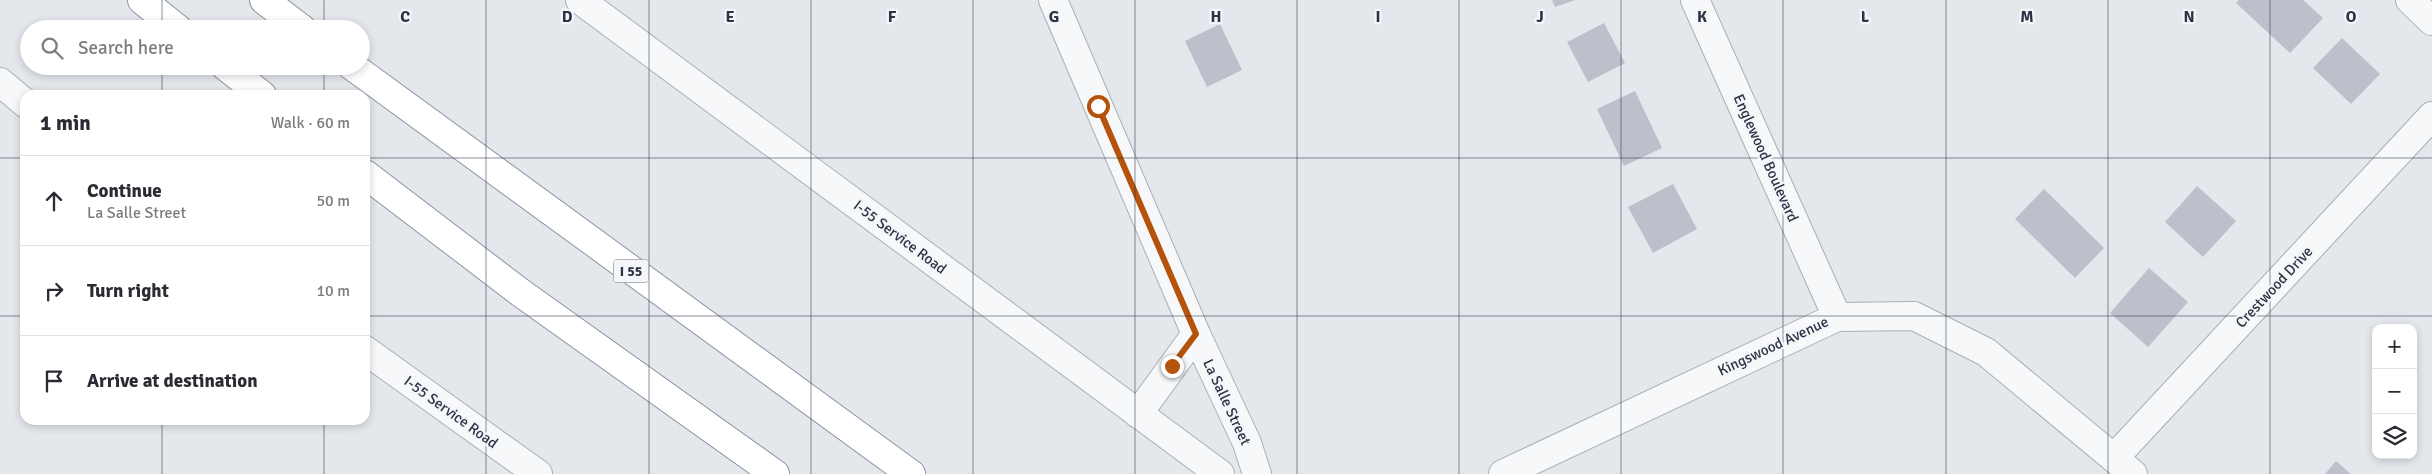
<!DOCTYPE html>
<html lang="en">
<head>
<meta charset="utf-8">
<style>
  body { margin:0; font-family:Signika,sans-serif; background:#f7f7f7; color:#2b2b33 }
  .controls { position:absolute; right:15px; bottom:15px; display:grid; overflow:hidden; border-radius:10px; box-shadow:0 2px 8px #0003 }
  .controls button { width:45px; height:45px; display:grid; place-items:center; padding:0; border:0; border-bottom:1px solid #e1e1e2; background:#fff; color:#2b2b33; font:25px sans-serif }
  .stop { position:absolute; width:15px; height:15px; margin:-11px; border:4px solid #b45309; border-radius:50%; background:#fff }
  .stop.end { background:#b45309; border-color:#fff; box-shadow:0 1px 5px #0008 }
  .list { margin:0; padding:0; list-style:none }
  h2 { display:flex; justify-content:space-between; align-items:center; height:65px; margin:0; padding:0 20px; font-size:21px }
  h2 small { font-size:16px; font-weight:400; color:#7c7c81 }
  .list li { display:grid; grid-template-columns:32px 1fr auto; gap:15px; align-items:center; box-sizing:border-box; height:90px; padding:0 20px; border-top:1px solid #e1e1e2 }
  .list b { display:block; font-size:19px; white-space:nowrap }
  .list p { margin:0; font-size:16px; white-space:nowrap; color:#7c7c81 }
  .list em { font-size:16px; font-style:normal; color:#7c7c81 }
  .icon { flex:none; width:28px; height:28px; fill:none; stroke:currentColor; stroke-width:2; stroke-linecap:round; stroke-linejoin:round }
  .map { position:relative; flex:none; width:2432px; height:474px; overflow:hidden }
  .search { position:absolute; background:#fff; box-shadow:0 2px 8px #0003; left:20px; top:20px; width:350px; height:55px; display:flex; align-items:center; gap:12px; box-sizing:border-box; padding:0 18px; border-radius:28px; color:#7c7c81; font-size:19px }
  .panel { position:absolute; background:#fff; box-shadow:0 2px 8px #0003; left:20px; top:90px; width:350px; height:335px; border-radius:15px }
  .map>svg:first-child { display:block }
  .building { fill:#bbc0ca }
  .lines { fill:none; stroke-linecap:round; stroke-linejoin:round }
  .minor-casing { stroke:#a9aeb7; stroke-width:30 }
  .tertiary-casing { stroke:#a9aeb7; stroke-width:30 }
  .motorway-casing { stroke:#8b94a3; stroke-width:30 }
  .minor { stroke:#f7f8fa; stroke-width:28 }
  .tertiary { stroke:#f7f8fa; stroke-width:28 }
  .motorway { stroke:#fff; stroke-width:28 }
  .route { stroke:#b45309; stroke-width:6 }
  .grid { fill:none; stroke:#2b3445; stroke-width:1; stroke-opacity:0.55 }
  .labels { text-anchor:middle; dominant-baseline:central; stroke-width:4.5; stroke-linejoin:round; paint-order:stroke }
  .shield { fill:#f4f6f9; stroke:#676e7b; stroke-width:1 }
  .shield-label { font-size:14px; font-weight:bold; fill:#2b3445 }
  .street-label { font-size:15px; fill:#2b3445; stroke:#f4f6f9 }
  .grid-label { font-size:16px; text-anchor:middle; font-weight:bold; fill:#2b3445; stroke:#f4f6f9; stroke-width:4.5; stroke-linejoin:round; paint-order:stroke }
</style>
</head>
<body>
<div class="map">
<svg width="2432" height="474" viewBox="0 0 2432 474">
  <rect width="100%" height="100%" fill="#e4e7ec"/>
  <path class="building" d="M1552,0H1575L1555,7Z
    M2239,0H2303L2323,18L2290,53L2236,3Z
    M1604,23L1625,63L1588,82L1567,42Z
    M1220,24L1242,70L1207,87L1185,41Z
    M2342,38L2380,74L2351,104L2313,68Z
    M1635,91L1662,148L1624,166L1597,109Z
    M1673,184L1697,229L1653,253L1628,207Z
    M2197,186L2236,221L2203,257L2165,222Z
    M2044,189L2104,248L2075,278L2015,219Z
    M2149,268L2188,302L2148,347L2110,313Z
    M2336,461L2351,474H2325Z"/>
  <g class="lines">
    <defs>
      <path id="minor" d="M580,0L1220,474
        M1053,0L1196,334L1247,443L1257,474
        M1695,0L1837,317
        M2410,0L2432,21
        M1138,414L1196,334
        M2115,457L2432,116
        M1503,474L1837,317L1914,316L1986,352L2133,474"/>
      <path id="tertiary" d="M0,82L25,103
        M365,350L538,474"/>
      <path id="motorway" d="M142,0L178,29
        M264,0L302,29
        M225,66L262,95
        M352,66L911,474
        M365,174L521,293L775,474"/>
    </defs>
    <use href="#minor" class="minor-casing"/>
    <use href="#tertiary" class="tertiary-casing"/>
    <use href="#motorway" class="motorway-casing"/>
    <use href="#minor" class="minor"/>
    <use href="#tertiary" class="tertiary"/>
    <use href="#motorway" class="motorway"/>
  </g>
  <g class="lines">
    <path class="route" d="M1098,106L1196,334L1172,366"/>
  </g>
  <path class="grid" d="M162,0V29M324,0V29M486,0V474M649,0V474M811,0V474M973,0V474M1135,0V474M1297,0V474M1459,0V474M1621,0V474M1783,0V474M1946,0V474M2108,0V474M2270,0V474M162,66V95M324,66V95M0,158H25M365,158H2432M0,316H25M365,316H2432M162,420V474M324,420V474"/>
  <g class="labels">
    <rect class="shield" x="613.5" y="259.5" width="35" height="23" rx="4"/>
    <g class="shield-label">
      <text x="631" y="271">I 55</text>
    </g>
    <g class="street-label">
      <text transform="translate(1766 158) rotate(66)">Englewood Boulevard</text>
      <text transform="translate(900 237) rotate(37)">I-55 Service Road</text>
      <text transform="translate(2274 287) rotate(-47)">Crestwood Drive</text>
      <text transform="translate(1773 346) rotate(-25)">Kingswood Avenue</text>
      <text transform="translate(1227 402) rotate(65)">La Salle Street</text>
      <text transform="translate(451 412) rotate(36)">I-55 Service Road</text>
    </g>
  </g>
  <g class="grid-label">
    <text x="405" y="22">C</text>
    <text x="567" y="22">D</text>
    <text x="730" y="22">E</text>
    <text x="892" y="22">F</text>
    <text x="1054" y="22">G</text>
    <text x="1216" y="22">H</text>
    <text x="1378" y="22">I</text>
    <text x="1540" y="22">J</text>
    <text x="1702" y="22">K</text>
    <text x="1865" y="22">L</text>
    <text x="2027" y="22">M</text>
    <text x="2189" y="22">N</text>
    <text x="2351" y="22">O</text>
  </g>
</svg>
<div class="controls">
<button>+</button>
<button>−</button>
<button><svg class="icon" aria-label="layers" viewBox="0 0 24 24"><path d="M12 4l9 5-9 5-9-5zM3 14l9 5 9-5"/></svg></button>
</div>
<div class="stop" style="left:1098px;top:106px"></div>
<div class="stop end" style="left:1172px;top:366px"></div>
<div class="search"><svg class="icon" aria-label="search" viewBox="0 0 24 24"><circle cx="10" cy="10" r="6"/><path d="M15 15l6 6"/></svg>Search here</div>
<section class="panel">
<h2>1 min<small>Walk · 60 m</small></h2>
<ul class="list">
<li><svg class="icon" aria-label="ahead" viewBox="0 0 24 24"><path d="M12 20V5M6 11l6-6 6 6"/></svg><div><b>Continue</b><p>La Salle Street</p></div><em>50 m</em></li>
<li><svg class="icon" aria-label="right" viewBox="0 0 24 24"><path d="M7 20v-9h11M14 6l5 5-5 5"/></svg><div><b>Turn right</b></div><em>10 m</em></li>
<li><svg class="icon" aria-label="arrive" viewBox="0 0 24 24"><path d="M6 21V4h12l-3 4 3 4H6"/></svg><div><b>Arrive at destination</b></div></li>
</ul>
</section>
</div>
</body>
</html>
